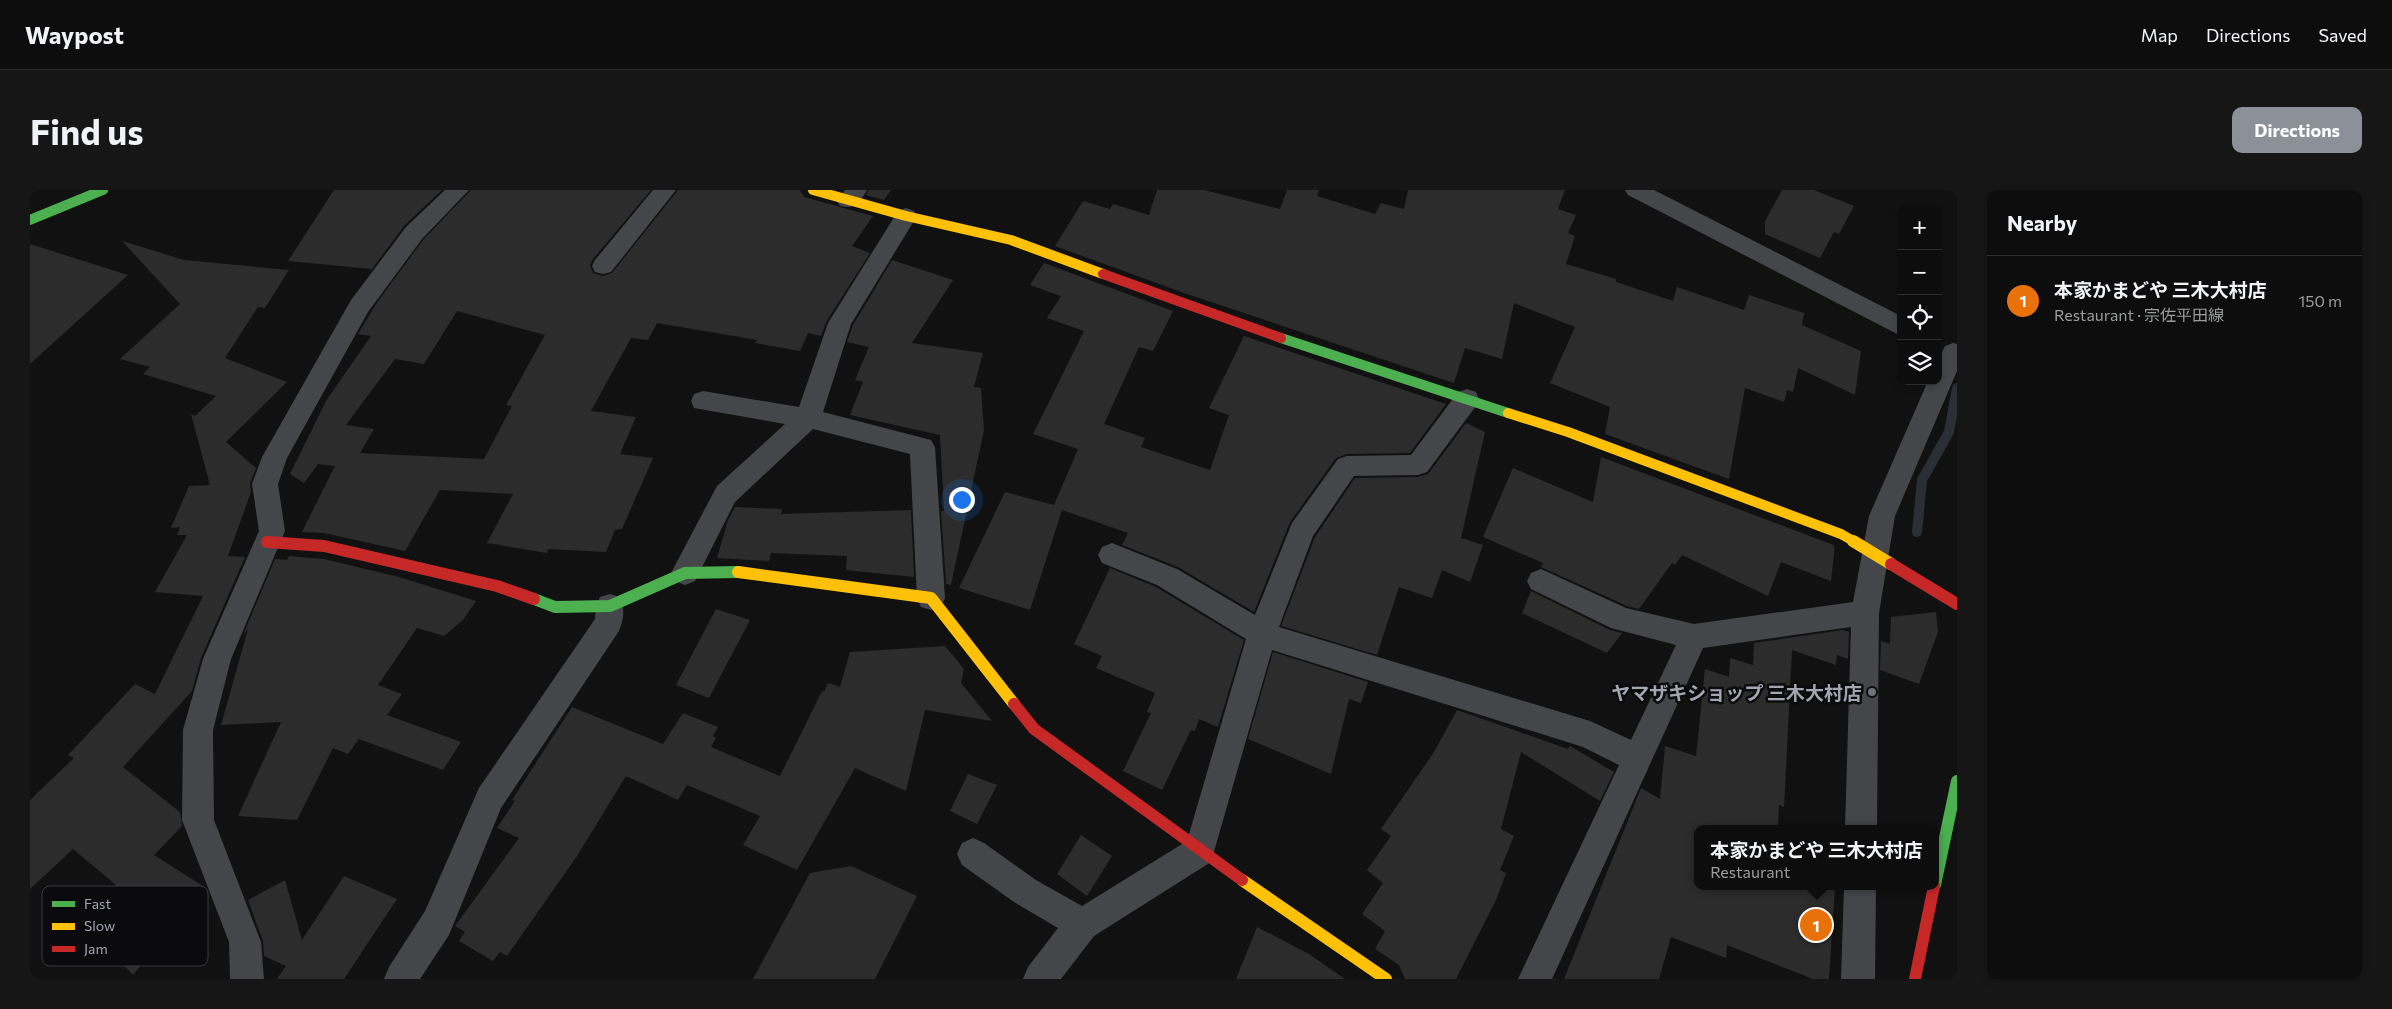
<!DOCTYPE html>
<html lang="en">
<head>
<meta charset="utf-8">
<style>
  body { margin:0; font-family:Commissioner,"Noto Sans JP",sans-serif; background:#161616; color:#f1f3f6 }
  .controls { position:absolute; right:15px; top:15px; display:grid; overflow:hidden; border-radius:10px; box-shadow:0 2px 8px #0003 }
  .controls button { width:45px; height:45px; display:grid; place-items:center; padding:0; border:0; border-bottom:1px solid #2d2d2e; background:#0d0d0d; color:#f1f3f6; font:25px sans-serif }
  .you { position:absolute; left:931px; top:309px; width:18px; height:18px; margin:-12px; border:4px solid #fff; border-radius:50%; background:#1a73e8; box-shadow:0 0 0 8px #1a73e833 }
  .badge { display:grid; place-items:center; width:32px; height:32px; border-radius:50%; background:#8c9099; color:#fff; font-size:16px; font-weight:700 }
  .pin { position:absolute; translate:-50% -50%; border:2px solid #fff; box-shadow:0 1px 5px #0006 }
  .popup { position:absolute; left:1664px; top:635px; width:245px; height:65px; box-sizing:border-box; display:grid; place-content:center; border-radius:10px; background:#0d0d0d; filter:drop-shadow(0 1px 4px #0005); font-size:16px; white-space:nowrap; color:#9a9c9d }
  .popup b { font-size:19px; color:#f1f3f6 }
  .popup::after { content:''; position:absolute; left:50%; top:100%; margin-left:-10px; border:10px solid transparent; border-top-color:#0d0d0d }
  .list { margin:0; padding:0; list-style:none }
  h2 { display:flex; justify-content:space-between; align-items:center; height:65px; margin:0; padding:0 20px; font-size:21px }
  h2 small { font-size:16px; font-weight:400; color:#9a9c9d }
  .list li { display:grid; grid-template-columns:32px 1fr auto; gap:15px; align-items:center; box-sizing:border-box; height:90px; padding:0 20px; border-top:1px solid #2d2d2e }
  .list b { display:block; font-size:19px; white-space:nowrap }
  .list p { margin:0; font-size:16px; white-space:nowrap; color:#9a9c9d }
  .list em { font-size:16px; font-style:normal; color:#9a9c9d }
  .icon { flex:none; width:28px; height:28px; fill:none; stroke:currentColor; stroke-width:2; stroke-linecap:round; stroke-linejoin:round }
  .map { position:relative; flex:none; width:1927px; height:789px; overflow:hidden; border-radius:10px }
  header { display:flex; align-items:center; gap:30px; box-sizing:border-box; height:70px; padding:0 25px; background:#0d0d0d; border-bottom:1px solid #2d2d2e }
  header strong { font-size:24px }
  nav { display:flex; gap:28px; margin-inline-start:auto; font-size:18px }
  .intro { display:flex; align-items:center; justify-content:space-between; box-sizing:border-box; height:120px; padding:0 30px }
  h1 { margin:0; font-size:35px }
  .button { padding:12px 22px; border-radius:10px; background:#8c9099; color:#fff; font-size:18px; font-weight:700 }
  main { display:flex; gap:30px; padding:0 30px }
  aside { flex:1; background:#0d0d0d; border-radius:10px; box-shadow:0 2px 8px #0003 }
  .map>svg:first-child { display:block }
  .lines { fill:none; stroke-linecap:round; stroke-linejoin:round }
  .stream { stroke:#292f35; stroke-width:10 }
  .building { fill:#2c2c2c; fill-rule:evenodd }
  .street { fill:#45464a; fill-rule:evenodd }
  .fast-far1 { stroke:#4caf50; stroke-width:10 }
  .fast { stroke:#4caf50; stroke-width:12 }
  .slow-far1 { stroke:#ffc107; stroke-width:10 }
  .slow { stroke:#ffc107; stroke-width:12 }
  .jam-far1 { stroke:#c62828; stroke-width:10 }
  .jam { stroke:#c62828; stroke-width:12 }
  .poi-dot { fill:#707279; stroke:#0b0b0d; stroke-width:2 }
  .labels { text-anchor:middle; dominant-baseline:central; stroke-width:5; stroke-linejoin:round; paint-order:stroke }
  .poi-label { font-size:19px; font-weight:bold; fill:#a3a6b1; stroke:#0b0b0d; text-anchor:end }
  .key { fill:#0b0b0d; stroke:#393a3e; stroke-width:1 }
  .key-label { font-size:14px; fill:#a3a6b1 }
</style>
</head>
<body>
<header>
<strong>Waypost</strong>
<nav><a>Map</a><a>Directions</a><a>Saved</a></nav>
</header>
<div class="intro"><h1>Find us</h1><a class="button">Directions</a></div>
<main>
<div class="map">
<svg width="1927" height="789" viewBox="0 0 1927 789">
  <rect width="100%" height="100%" fill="#111"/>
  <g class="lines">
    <path class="stream" d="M1887,342L1892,290L1919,242L1927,198"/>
  </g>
  <path class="building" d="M304,0H412L374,36L342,79L258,71Z
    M441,0H621L563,69L560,75L563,83L573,86L582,83L648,0H770L774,7L843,26L822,56L840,63L796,132L791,146L778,143L770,161L725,153L727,150L627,133L618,150L601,148L561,221L606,227L590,264L623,268L592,339L585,340L576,362L518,359L517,363L457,353L483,304L410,300L375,361L294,343L272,342L305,276L288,274L274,293L260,284L296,211L341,146L328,144L348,111L393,50ZM427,121L515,145L476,215L482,216L454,269L330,263L344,239L316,235L365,169L394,174Z
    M839,0H861L854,10L836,5Z
    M1127,0H1174L1250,19L1257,0H1289L1287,6L1345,24L1351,13L1374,19L1378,0H1535L1528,19L1546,25L1538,43L1545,46L1536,74L1586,89V92L1643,111L1647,97L1714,120L1719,105L1774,123L1772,135L1831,161L1825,205L1768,178L1763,202L1757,200L1754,212L1715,198L1699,289L1575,244L1580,217L1520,193L1545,137L1484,113L1472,169L1435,158L1424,193L1154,103L1025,56L1053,11L1080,19L1083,14L1119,25Z
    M1752,0H1784L1824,16L1809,44L1804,42L1790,68L1735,44V31Z
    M92,51L154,70L259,80L235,118L228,117L195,168L257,192L196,252L226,278L220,293L221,302L198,366L215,367L171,468L162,501L93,577L150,622L152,636L124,665L176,698L103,785L62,743L99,706L43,659L0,699V610L44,568L38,565L105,494L125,504L173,406L125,402L157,345H147L150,337L141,338L159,296L180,295L161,224L165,226L186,206L113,184L120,177L90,169L150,114Z
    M0,54L98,85L0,174Z
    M862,70L923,90L882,153L953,163L944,197L951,198L954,240L921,395L916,394L911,321H914L910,245L820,225L833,192L825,190L839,157L817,152L823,135Z
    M1014,73L1143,121L1123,161L1109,157L1074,234L1115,248L1111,257L1180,280L1199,225L1179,218L1214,146L1416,214L1380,263L1317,264L1306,268L1260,332L1224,422L1148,377L1092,355L1098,343L1032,320L1000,420L929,398L975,302L1024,315L1048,259L1003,244L1054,141L1017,128L1031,106L1000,95Z
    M1436,233L1455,242L1431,348L1453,355L1440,392L1412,380L1402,408L1369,397L1347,465L1251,436L1285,347L1325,288L1388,287L1398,284Z
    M1571,267L1801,354L1804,356V364L1801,391L1751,372L1738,406L1652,365L1645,375L1642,373L1609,419L1597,416L1511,377L1513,373L1453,347L1483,278L1563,312Z
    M705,317L752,319L751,324L881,320L884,387L816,380L817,366L741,363L739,371L687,368L698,330Z
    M259,366L294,369L369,387L446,411L433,430L414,446L387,438L348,495L372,504L357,525L431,552L413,580L329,549L318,564L303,558L267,630L208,626L251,532L191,535L218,439L213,445L245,369L257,370Z
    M1080,378L1126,397L1214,450L1188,537L1169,529L1165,541L1161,540L1132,600L1093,581L1121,523L1117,522L1125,503L1066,478L1072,466L1044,454Z
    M1501,401L1580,440L1592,443L1577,463L1492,423Z
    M686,419L720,430L679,508L646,495Z
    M1906,422L1908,442L1889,494L1850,480L1851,451L1860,454L1861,427Z
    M1813,440L1819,442L1818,469L1807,465L1806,475L1762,460L1754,617L1749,615L1748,639H1667V696H1805L1799,789H1783L1697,755L1696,768L1641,747L1629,789H1534L1611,598L1630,609L1635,556L1666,566L1675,479L1699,487L1700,468L1723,475L1724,453Z
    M915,456L934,479L931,493L962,531L895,520L876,601L825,578L767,680L713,655L730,626L657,595L648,610L596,586L547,666L477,766L470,762L463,771L429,751L435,742L425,736L489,648L467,638L485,611L482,610L542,517L633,554L653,523L688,537L683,546L686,548L681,557L750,586L792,501L794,502L798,493L810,497L820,462Z
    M1243,462L1338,492L1331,513L1319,509L1301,584L1218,549Z
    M1427,520L1538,559L1540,556L1584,582L1570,611L1491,562L1471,639L1484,646L1470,680L1476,683L1466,710L1426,789H1375L1369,775L1345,759L1355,741L1332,724L1353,693L1337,680L1361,646L1351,639L1404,562Z
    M938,584L967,595L947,634L920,621Z
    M1051,645L1082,666L1057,706L1027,684Z
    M821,676L887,706L845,789H723L780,683Z
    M314,686L367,709L314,789H247L256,776L234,766L233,751L218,710L255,690L272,750Z
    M1227,737L1279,764L1315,789H1206Z"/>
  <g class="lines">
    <path class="street" d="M415,0H439L392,49L338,122L257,268L248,294L255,341L201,469L183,540L184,630L231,752L234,789H200L199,752L152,630L153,540L173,469L229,341L222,294L232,267L321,110L376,37Z
      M623,0H646L581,82L573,84L565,82L562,76L565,70Z
      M815,0H837C830,12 825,20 810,16L807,11Z
      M1595,0H1624L1871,126V146L1598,5Z
      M876,18L884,21L887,26L821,134L793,222L901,250L905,257L915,408L911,417L901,420L891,417L887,408L880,264L783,239L705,312L665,391L655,395L645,391L641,383L687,296L755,234L664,218L661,211L664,204L673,201L769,217L798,133L868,21Z
      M1923,153L1927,154V181L1865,326L1849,423L1847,639H1815L1821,437L1673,458L1522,789H1488L1589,575L1553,557L1242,460L1181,672L1064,746L1031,789H993L998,777L1028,738L984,712L932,675L927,664L932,653L943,648L954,653L1006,690L1052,716L1157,651L1216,449L1127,395L1072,373L1068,365L1072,357L1082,353L1147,379L1225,425L1262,333L1308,269L1317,266L1381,265L1428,202L1437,199L1446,202L1449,209L1446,216L1397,282L1388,285L1324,286L1283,346L1249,437L1560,531L1601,550L1646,455L1581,438L1501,399L1497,391L1501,383L1511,379L1596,418L1664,434L1823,412L1839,326L1898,191H1908C1908,178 1908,168 1915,156Z
      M580,404L590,407C595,419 594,429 589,441L471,618L419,745L390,789H354L359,777L395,721L449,598L565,429L566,416L570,407Z
      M1814,696H1846L1845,789H1811Z"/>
    <path class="fast-far1" d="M0,30L73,0
      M1251,148L1478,223"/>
    <path class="fast" d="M504,409L525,417L580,416L655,383L708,382
      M1905,695L1927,591"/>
    <path class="slow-far1" d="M783,0L876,26L981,50L1073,84
      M1478,223L1538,242L1811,344L1825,352"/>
    <path class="slow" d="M1823,351L1861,374
      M708,382L901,408L984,514
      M1212,690L1356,789"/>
    <path class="jam-far1" d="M1073,84L1251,148
      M237,352H240"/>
    <path class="jam" d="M237,352L294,356L467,396L504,409
      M1861,374L1927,414
      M984,514L1004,539L1212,690
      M1885,789L1904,696"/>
  </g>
  <circle class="poi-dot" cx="1842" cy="502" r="5"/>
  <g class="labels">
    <g class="poi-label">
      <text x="1832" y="502">ヤマザキショップ 三木大村店</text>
    </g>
  </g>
  <rect x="12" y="696" width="166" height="80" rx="8" class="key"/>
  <rect x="22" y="711" width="23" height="6" fill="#4caf50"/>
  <rect x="22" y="733" width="23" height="7" fill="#ffc107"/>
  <rect x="22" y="756" width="23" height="6" fill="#c62828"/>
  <g class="key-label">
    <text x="54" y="719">Fast</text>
    <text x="54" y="741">Slow</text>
    <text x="54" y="764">Jam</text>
  </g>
</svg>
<div class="controls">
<button>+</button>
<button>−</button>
<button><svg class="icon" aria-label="locate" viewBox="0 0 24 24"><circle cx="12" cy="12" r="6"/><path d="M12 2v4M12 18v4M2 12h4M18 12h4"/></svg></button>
<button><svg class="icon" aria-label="layers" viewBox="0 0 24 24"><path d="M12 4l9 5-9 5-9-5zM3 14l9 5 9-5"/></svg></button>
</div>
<div class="you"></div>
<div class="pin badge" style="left:1786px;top:735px;background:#e8710a">1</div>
<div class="popup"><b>本家かまどや 三木大村店</b>Restaurant</div>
</div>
<aside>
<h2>Nearby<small></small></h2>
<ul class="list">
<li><span class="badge" style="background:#e8710a">1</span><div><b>本家かまどや 三木大村店</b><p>Restaurant · 宗佐平田線</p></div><em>150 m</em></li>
</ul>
</aside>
</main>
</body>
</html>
